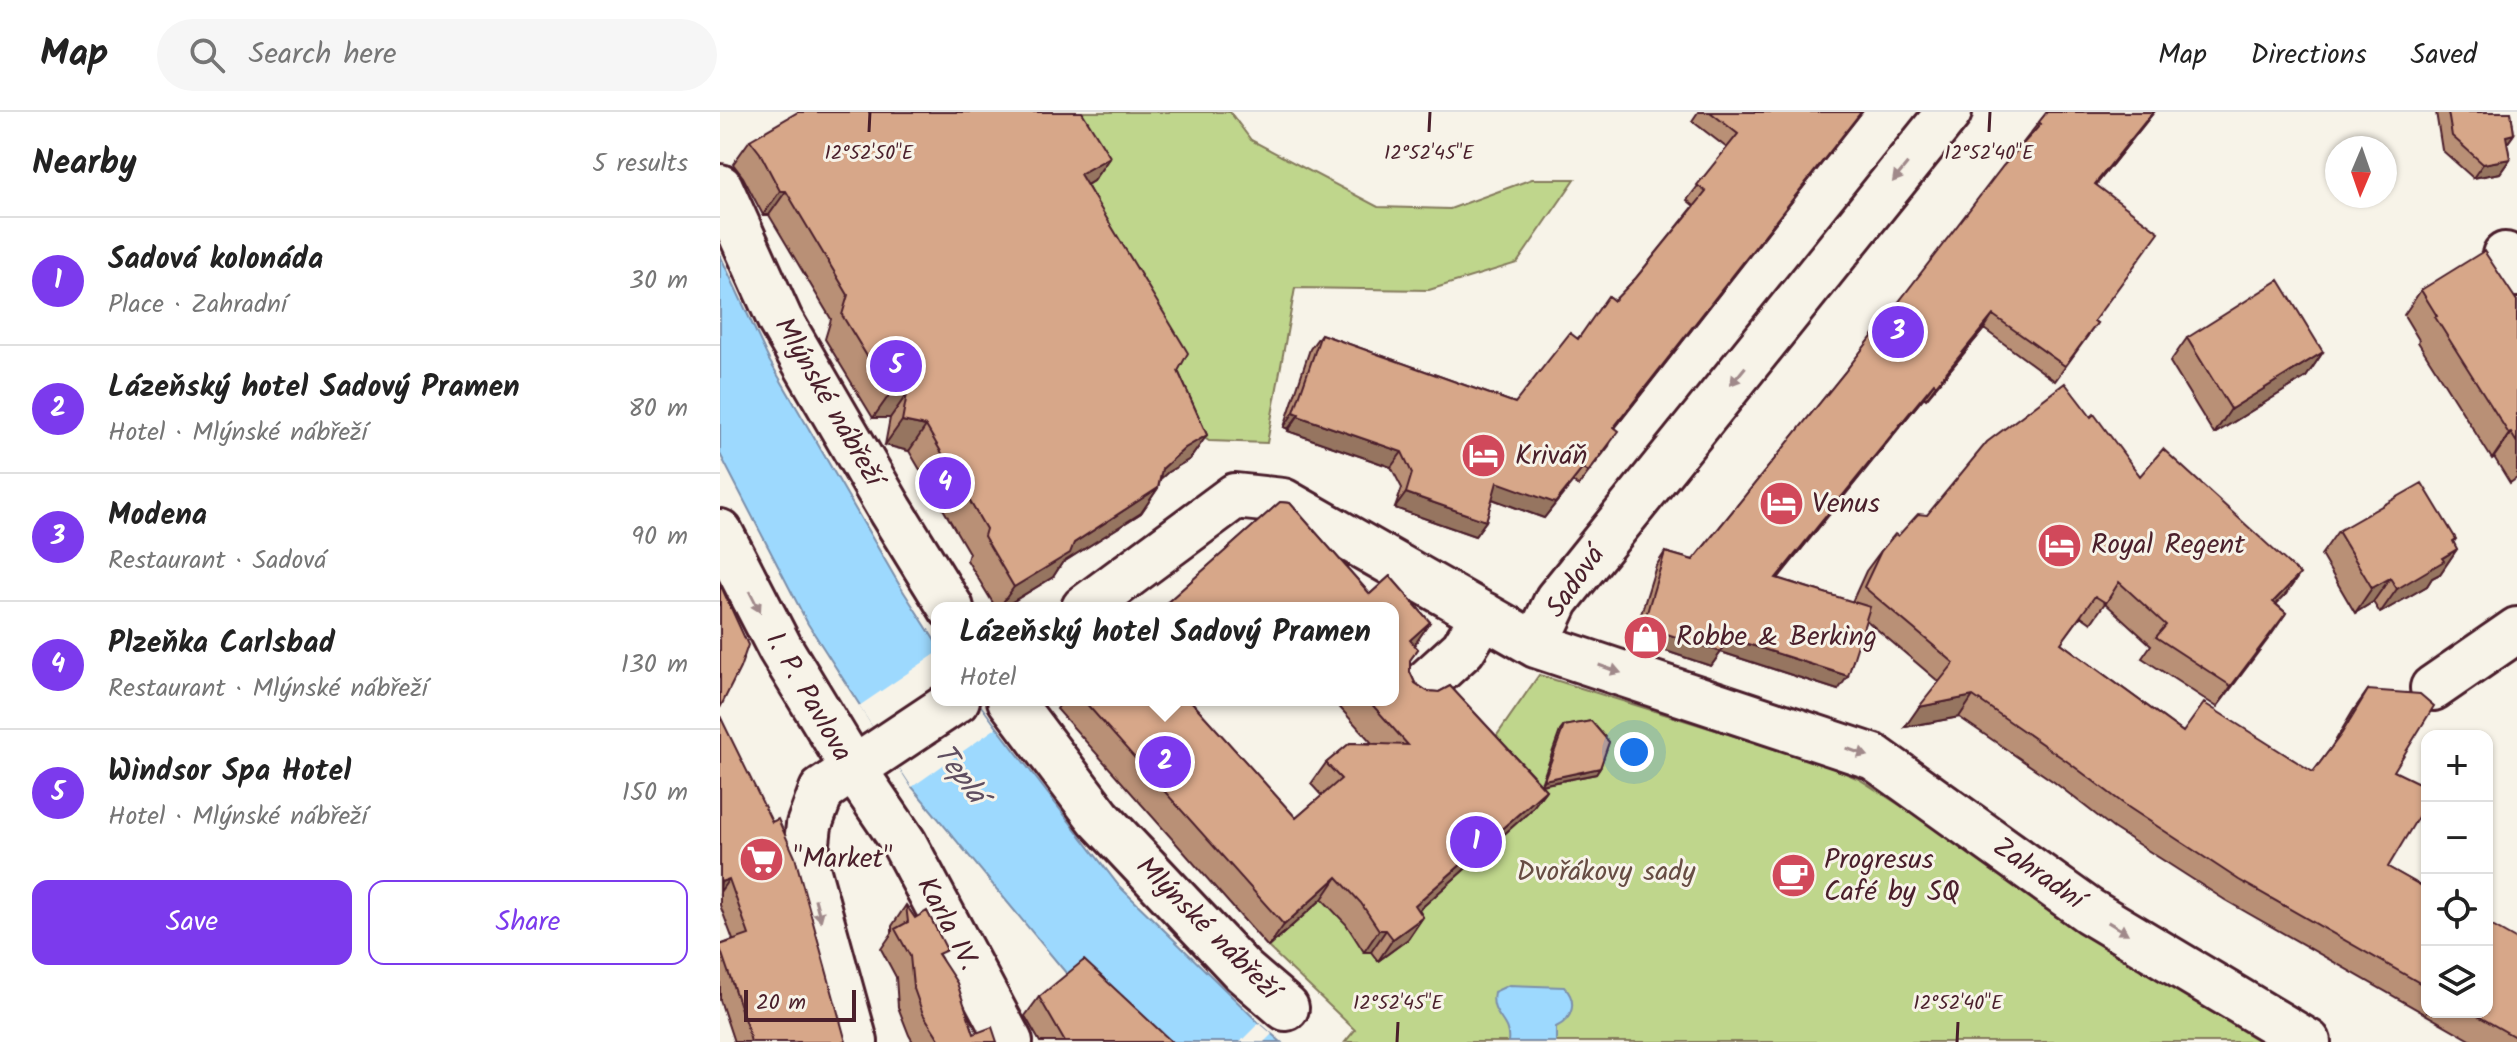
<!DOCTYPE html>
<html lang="en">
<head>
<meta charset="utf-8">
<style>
  body { margin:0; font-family:Kalam,sans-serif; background:#f6f6f6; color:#222 }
  .controls { position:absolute; right:24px; bottom:24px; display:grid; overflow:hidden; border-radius:16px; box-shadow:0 2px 6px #0004 }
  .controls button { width:72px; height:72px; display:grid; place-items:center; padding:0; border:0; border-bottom:2px solid #e0e0e0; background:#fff; color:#222; font:40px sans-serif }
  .compass { position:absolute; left:1605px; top:24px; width:72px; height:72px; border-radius:50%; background:#fff; box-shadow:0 2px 6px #0004; rotate:182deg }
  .scale { position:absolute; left:24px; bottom:20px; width:112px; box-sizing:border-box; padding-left:8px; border:4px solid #4a1f2b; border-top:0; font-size:22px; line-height:28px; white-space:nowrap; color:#4a1f2b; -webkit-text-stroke:6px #f7f3e8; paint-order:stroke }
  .you { position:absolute; left:914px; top:640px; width:28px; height:28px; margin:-20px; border:6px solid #fff; border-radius:50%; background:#1a73e8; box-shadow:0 0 0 12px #1a73e833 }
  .badge { display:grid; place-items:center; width:52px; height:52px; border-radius:50%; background:#7c3aed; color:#fff; font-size:26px; font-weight:700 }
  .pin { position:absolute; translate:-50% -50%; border:4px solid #fff; box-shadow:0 2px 8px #0006 }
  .popup { position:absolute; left:211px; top:490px; width:468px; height:104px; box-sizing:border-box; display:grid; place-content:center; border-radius:16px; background:#fff; filter:drop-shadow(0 2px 6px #0005); font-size:26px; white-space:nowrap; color:#767676 }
  .popup b { font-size:30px; color:#222 }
  .popup::after { content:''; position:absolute; left:50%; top:100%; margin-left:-16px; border:16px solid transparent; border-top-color:#fff }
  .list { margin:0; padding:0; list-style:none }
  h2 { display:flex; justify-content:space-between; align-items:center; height:104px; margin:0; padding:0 32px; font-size:34px }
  h2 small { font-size:26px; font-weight:400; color:#767676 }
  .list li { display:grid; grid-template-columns:52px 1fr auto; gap:24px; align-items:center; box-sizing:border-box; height:128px; padding:0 32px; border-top:2px solid #e0e0e0 }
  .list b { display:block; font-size:30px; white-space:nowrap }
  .list p { margin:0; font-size:26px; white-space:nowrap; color:#767676 }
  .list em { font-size:26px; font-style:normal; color:#767676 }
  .actions { display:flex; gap:16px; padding:24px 32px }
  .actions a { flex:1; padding:18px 0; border:2px solid #7c3aed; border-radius:16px; text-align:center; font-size:28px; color:#7c3aed }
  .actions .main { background:#7c3aed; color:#fff }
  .icon { flex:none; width:44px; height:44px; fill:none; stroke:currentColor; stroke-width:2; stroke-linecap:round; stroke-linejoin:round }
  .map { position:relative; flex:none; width:1797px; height:930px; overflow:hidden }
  header { display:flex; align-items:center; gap:48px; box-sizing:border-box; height:112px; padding:0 40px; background:#fff; border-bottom:2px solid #e0e0e0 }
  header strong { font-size:38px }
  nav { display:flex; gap:44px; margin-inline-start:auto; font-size:28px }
  .search { width:560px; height:72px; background:#f6f6f6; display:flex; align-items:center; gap:20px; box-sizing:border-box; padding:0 28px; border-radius:44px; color:#767676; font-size:30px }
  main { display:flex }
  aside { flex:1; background:#fff }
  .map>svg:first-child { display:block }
  .green { fill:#bfd68c; stroke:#847a5c; stroke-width:2 }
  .water { fill:#9dd9fe; stroke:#7c8faa; stroke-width:2 }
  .pier { fill:#f7f3e8 }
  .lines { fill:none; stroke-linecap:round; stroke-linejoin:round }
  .minor-casing { stroke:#4a1f2b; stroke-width:50 }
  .minor { stroke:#f7f3e8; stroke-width:44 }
  .wall { fill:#b99076; stroke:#4a1f2b; stroke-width:2 }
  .shaded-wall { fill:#967560; stroke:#4a1f2b; stroke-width:2 }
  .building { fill:#d7a789; stroke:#4a1f2b; stroke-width:2 }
  .oneway { fill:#a0898a }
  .ticks { fill:none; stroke:#4a1f2b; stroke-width:3 }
  .labels { text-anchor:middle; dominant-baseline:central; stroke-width:6; stroke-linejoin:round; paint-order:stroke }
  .street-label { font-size:28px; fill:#4a1f2b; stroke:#f7f3e8 }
  .poi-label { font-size:28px; fill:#4a1f2b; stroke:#f7f3e8; text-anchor:start }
  .park-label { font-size:28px; fill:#674d43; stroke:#f7f3e8 }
  .water-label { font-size:30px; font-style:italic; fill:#5f4e60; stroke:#f7f3e8 }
  .ticks-label { font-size:20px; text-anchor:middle; fill:#4a1f2b; stroke:#f7f3e8; stroke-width:6; stroke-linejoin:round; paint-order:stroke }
</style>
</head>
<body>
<header>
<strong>Map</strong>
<div class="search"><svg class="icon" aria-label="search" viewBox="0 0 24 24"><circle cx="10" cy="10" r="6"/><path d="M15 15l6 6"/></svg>Search here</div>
<nav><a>Map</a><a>Directions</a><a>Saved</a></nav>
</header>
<main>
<aside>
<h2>Nearby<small>5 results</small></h2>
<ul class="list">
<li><span class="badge">1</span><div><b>Sadová kolonáda</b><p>Place · Zahradní</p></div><em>30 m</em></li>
<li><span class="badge">2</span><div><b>Lázeňský hotel Sadový Pramen</b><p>Hotel · Mlýnské nábřeží</p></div><em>80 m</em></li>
<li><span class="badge">3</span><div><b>Modena</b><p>Restaurant · Sadová</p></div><em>90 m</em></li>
<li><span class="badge">4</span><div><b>Plzeňka Carlsbad</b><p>Restaurant · Mlýnské nábřeží</p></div><em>130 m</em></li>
<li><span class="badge">5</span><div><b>Windsor Spa Hotel</b><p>Hotel · Mlýnské nábřeží</p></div><em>150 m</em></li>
</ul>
<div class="actions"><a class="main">Save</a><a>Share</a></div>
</aside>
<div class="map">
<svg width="1797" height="930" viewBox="0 0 1797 930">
  <rect width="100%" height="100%" fill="#f7f3e8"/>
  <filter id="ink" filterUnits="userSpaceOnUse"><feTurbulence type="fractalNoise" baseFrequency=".0125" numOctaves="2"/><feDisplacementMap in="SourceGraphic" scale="16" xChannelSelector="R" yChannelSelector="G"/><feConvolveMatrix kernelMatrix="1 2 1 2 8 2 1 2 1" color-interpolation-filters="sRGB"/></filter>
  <g filter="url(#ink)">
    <path class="green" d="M330,0H510L531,28L658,95L730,97L812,67H855L797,151L709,178L575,176L547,331L489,329L435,294Z
      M819,563L1101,651L1139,667L1340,796L1558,930H625L635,918L548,835L761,646Z"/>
    <path class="water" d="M0,143L49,248L180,474L217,532V588H256L399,774L539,911L561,930H418L351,867L192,675L88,512L0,342Z
      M789,873L844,875C858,889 853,907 836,915V930H788C791,907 769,905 774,880Z"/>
    <path class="pier" d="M217,541V588H256L276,616L192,675L139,594Z
      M539,911L552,922L544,930H520Z"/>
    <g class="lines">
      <defs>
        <path id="minor" d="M0,75L60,208L171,399L231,496
          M1785,143L1797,162
          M0,420L60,536L133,656L184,731L290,930
          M364,496L515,384L563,389L816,533L1154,645L1369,799L1588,930
          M816,533L837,488L1229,0
          M1713,576L1797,518
          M699,577L743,537L764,503
          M290,588L379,706L523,859L566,896
          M135,930L85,749L89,713L102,678L237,588"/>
      </defs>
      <use href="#minor" class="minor-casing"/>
      <use href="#minor" class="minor"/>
    </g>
    <path class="wall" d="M978,0H1142L895,316L889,334L858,374L853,370L824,406L772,387L766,409L755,424L675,396L682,376L671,355L568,319V317L564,315L590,237L601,222L795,291L916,166L974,94L967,88L1007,36L972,9Z
      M1327,0H1434L1376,73L1374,209L1377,211L1335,269L1264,217L1206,287L1204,285L1177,318L1058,466L1132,490L1146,459L1161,439L1178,424L1207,403L1371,305L1420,364L1566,482L1556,492L1566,501L1497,595L1422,546L1431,533L1385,491L1371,511L1361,504L1341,531L1463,620L1593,660L1611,636L1633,599L1648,578L1674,659L1668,755L1707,777V900H1767L1797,828V930H1754L1505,788L1393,716L1334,670L1239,605L1185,615L1219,570L1146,508L1118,578L1001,540L991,554L913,528L936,454L945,440L973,448L1125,260Z
      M1716,0H1791L1794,22L1787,32L1790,47L1780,61L1753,66L1722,38Z
      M30,28L390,45L373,69L367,73L458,259L487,323L470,347L448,360L440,367L438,376L421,401L342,451L333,465L282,496H276L247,448L249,441L189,339L165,333L170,306H153L105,227L111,207L49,103H43L23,65L13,52Z
      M1701,178L1797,189V366L1790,371L1774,345L1772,347L1698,230L1699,228L1684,203Z
      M1467,226L1603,240L1586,265L1494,322L1450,250Z
      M560,390L570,391L650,482L670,464L710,510L694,533L698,537L690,548V560L695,571L707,579L719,580L730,574L821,672L840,619L844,614L871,609L889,630L880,656L876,662L821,673L826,678L810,699L699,798L703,805L688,827L658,849L651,840H644L626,812L602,787L548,835L337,597L343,588H470L576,706L602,684L591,672L606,651L630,631H652L613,588H673V496H441Z
      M1618,419L1733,431L1737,437L1720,462L1712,466L1707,474L1660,501L1653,490L1635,501L1601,443Z
      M0,604L126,930H14L0,888V833L13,828L0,793Z
      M186,793L221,846L254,922L277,930H193L189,923L178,895L176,865L161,837L172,821V814Z
      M319,885L452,930H320L305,904Z"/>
    <path class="shaded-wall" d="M1141,0H1142L884,330L894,315Z
      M1433,0H1434L1365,87L1375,72Z
      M1794,22L1784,36L1786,24Z
      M390,45L373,69L344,86L360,62Z
      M1790,47L1780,61L1753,66L1763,52Z
      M60,79H66L49,103H43Z
      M1273,203L1264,217L1206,287L1216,273Z
      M1603,240L1586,265L1494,322L1511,297Z
      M1214,271L1204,285L1047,480L1056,466Z
      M170,282H187L170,306H153Z
      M574,300L579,302L568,317L564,315Z
      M578,304L682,340L671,355L568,319Z
      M182,309L206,314L189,339L165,333Z
      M1791,321L1774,345L1772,347L1789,322Z
      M487,323L470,347L448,360L425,381L442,357L465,336Z
      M863,356L824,406L767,385L777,370Z
      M438,376L421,401L342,451L333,465L282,496H279L294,475L354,431Z
      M686,381L766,409L755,424L675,396Z
      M1736,427L1723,446L1737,437L1720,462L1712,466L1707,474L1660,501L1677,477Z
      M1580,462L1566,482L1539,510L1553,490Z
      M1670,466L1653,490L1635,501L1652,476Z
      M1566,501L1552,522L1497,595L1511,574Z
      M710,510L695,532L675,550L690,528Z
      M923,514L1006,525L1128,564L1118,578L1001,540L991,554L913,528Z
      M1253,584L1239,605L1185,615L1199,595Z
      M880,656L876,662L820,673L824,668Z
      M826,678L810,699L680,815L695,793Z
      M617,765L602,787L548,835L564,813Z
      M9,767L0,780L1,770Z
      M703,805L688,827L658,849L673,827Z
      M659,818H666L651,840H644Z"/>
    <path class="building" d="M78,0H362L390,45L360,62L468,241L458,259L487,323L465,336L442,357L438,376L354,431L350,441L294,475L264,424L266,417L206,314L182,309L187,282H170L122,203L128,183L66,79H60L40,41L30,28Z
      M990,0H1141L894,315L899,319L868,360L863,356L835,391L777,370L766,409L686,381L692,361L682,340L578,304L579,302L574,300L601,222L795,291L850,221L858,227L888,184L894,189L916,166L986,80L977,73L1018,22Z
      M1327,0H1433L1375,72L1439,120L1374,209L1377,211L1345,254L1273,203L1216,273L1214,271L1187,304L1056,466L1150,495L1128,564L1006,525L1001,540L923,514L945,440L973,448L1125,260L1283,54L1321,12L1319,10Z
      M1728,0H1791L1794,22L1786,24L1790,47L1763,52L1732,24Z
      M1764,139L1797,189V331L1791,321L1789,322L1715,205L1717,204L1701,178Z
      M1559,168L1603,240L1511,297L1467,226Z
      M1345,271L1371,305L1374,302L1420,364L1443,337L1580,462L1553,490L1566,501L1511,574L1436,525L1446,513L1399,470L1386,491L1375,484L1341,531L1463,620L1484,591L1593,660L1622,621L1648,578L1700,582L1714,594L1674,659L1707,675V690L1668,755L1707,777V875L1519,768L1408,695L1348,650L1253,584L1199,595L1234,551L1144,475L1161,439L1175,422L1178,424L1198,402L1207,403L1267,330Z
      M1702,371L1736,427L1733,429L1737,437L1722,446L1724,449L1677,477L1670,466L1652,476L1618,419Z
      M560,390L570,391L650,482L670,464L710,510L690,528L698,537L690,548V560L695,571L707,579L719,580L730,574L826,678L695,793L703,805L673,827L666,818H659L641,791L617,765L564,813L363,588H470L576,706L621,667L606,651L630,631L688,633L648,588H673V496H441Z
      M0,472L28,533L20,556L0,596Z
      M0,604L52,710L58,707L75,745L126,930H31L27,915L0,836V833L29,823L9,767L1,770L0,768Z
      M871,609L889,630L880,656L824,668L844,614Z
      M186,793L195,806L207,799L227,838L218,842L237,871L254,922L272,915L277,930H221L203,902L193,874L190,844L175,817L188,810Z
      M1767,811L1797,828V926L1751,900H1767Z
      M364,848L452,930H345L319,885Z"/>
    <defs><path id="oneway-solid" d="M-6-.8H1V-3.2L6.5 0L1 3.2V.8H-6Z" transform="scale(2)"/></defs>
    <g class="oneway">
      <use href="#oneway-solid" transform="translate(1180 61) rotate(129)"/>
      <use href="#oneway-solid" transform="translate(1018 264) rotate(129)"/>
      <use href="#oneway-solid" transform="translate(35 490) rotate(63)"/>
      <use href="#oneway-solid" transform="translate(890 557) rotate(19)"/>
      <use href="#oneway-solid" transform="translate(1137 640) rotate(19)"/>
      <use href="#oneway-solid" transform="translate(98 798) rotate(75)"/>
      <use href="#oneway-solid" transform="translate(1398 816) rotate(31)"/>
    </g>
  </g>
  <path class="ticks" d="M149,20L150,0M709,20L710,0M1269,20L1270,0M677,930L678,910M1237,930L1238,910"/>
  <defs>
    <symbol id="hotel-disc" viewBox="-11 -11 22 22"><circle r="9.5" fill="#d1495b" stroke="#f7f3e8"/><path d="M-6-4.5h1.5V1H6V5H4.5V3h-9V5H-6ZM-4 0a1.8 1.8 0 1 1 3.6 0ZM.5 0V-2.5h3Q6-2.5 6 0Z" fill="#fff"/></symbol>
    <symbol id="shop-disc" viewBox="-11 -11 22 22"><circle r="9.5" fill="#d1495b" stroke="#f7f3e8"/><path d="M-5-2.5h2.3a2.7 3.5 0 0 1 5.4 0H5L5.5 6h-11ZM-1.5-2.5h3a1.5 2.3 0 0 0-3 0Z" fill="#fff"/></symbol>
    <symbol id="supermarket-disc" viewBox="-11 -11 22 22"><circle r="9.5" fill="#d1495b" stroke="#f7f3e8"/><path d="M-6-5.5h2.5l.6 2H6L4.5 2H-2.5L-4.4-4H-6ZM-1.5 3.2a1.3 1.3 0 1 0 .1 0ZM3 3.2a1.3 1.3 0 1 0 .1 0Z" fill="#fff"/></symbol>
    <symbol id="cafe-disc" viewBox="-11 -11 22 22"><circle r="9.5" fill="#d1495b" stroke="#f7f3e8"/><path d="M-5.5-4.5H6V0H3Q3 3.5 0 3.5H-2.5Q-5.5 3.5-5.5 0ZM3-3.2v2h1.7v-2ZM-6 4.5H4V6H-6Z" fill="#fff"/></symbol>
  </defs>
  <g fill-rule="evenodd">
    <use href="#hotel-disc" x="738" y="318" width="51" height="51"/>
    <use href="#hotel-disc" x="1036" y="366" width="51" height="51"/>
    <use href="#hotel-disc" x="1314" y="408" width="51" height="51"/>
    <use href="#shop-disc" x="900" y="500" width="51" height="51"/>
    <use href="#supermarket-disc" x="16" y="722" width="51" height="51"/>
    <use href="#cafe-disc" x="1048" y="738" width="51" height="51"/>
  </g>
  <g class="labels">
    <g class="street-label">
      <text transform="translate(108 290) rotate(60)">Mlýnské nábřeží</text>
      <text transform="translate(856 470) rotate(-55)">Sadová</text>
      <text transform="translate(88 585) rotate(60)">I. P. Pavlova</text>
      <text transform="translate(1318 762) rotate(35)">Zahradní</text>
      <text transform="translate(227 812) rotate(62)">Karla IV.</text>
      <text transform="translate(487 817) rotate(45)">Mlýnské nábřeží</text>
    </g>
    <g class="poi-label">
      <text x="795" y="344">Kriváň</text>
      <text x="1092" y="392">Venus</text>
      <text x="1371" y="433">Royal Regent</text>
      <text x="956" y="525">Robbe &amp; Berking</text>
      <text x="73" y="747">"Market"</text>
      <text x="1104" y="748">Progresus<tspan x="1104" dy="32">Café by SQ</tspan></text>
    </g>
    <g class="park-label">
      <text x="886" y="760">Dvořákovy sady</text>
    </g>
    <g class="water-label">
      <text transform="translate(239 662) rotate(53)">Teplá</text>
    </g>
  </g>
  <g class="ticks-label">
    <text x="149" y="47">12°52'50"E</text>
    <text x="709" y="47">12°52'45"E</text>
    <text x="1269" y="47">12°52'40"E</text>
    <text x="678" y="897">12°52'45"E</text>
    <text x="1238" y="897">12°52'40"E</text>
  </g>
</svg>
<div class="controls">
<button>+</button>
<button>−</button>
<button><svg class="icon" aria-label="locate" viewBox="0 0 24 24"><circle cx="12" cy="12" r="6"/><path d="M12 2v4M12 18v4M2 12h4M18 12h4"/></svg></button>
<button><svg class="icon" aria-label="layers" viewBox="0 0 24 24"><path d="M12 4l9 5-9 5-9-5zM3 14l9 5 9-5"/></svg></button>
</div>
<svg class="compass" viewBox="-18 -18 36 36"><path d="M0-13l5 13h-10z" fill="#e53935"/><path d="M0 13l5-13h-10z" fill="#767676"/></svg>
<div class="scale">20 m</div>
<div class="you"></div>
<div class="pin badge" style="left:756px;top:730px">1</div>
<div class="pin badge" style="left:445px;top:650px">2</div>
<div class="popup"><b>Lázeňský hotel Sadový Pramen</b>Hotel</div>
<div class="pin badge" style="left:1178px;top:220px">3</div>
<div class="pin badge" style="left:225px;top:371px">4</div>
<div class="pin badge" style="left:176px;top:254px">5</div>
</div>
</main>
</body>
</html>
